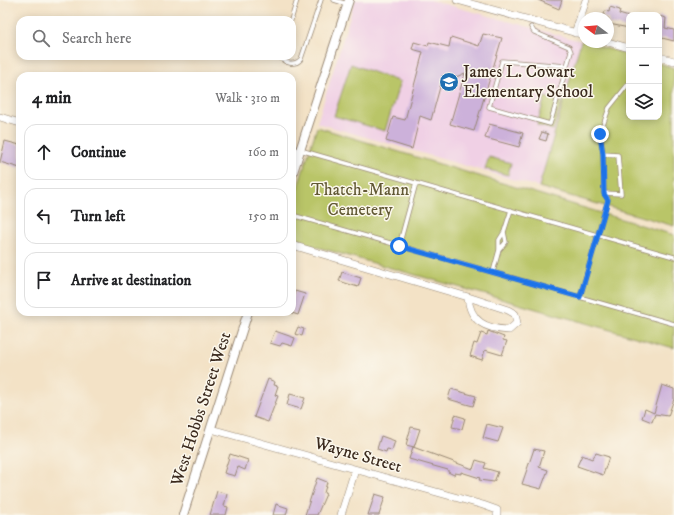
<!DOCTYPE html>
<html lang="en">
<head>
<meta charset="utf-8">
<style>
  body { margin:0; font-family:"IM FELL DW Pica",serif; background:#f2f2f2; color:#202124 }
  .controls { position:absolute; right:12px; top:12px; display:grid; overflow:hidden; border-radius:8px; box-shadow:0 2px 10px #0003 }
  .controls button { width:36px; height:36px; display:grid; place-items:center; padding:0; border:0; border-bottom:1px solid #e0e0e0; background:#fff; color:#202124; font:20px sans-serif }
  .compass { position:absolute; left:578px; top:12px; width:36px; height:36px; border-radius:50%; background:#fff; box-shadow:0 2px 10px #0003; rotate:286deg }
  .stop { position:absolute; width:12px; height:12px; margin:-9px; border:3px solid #1a73e8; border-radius:50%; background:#fff }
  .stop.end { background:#1a73e8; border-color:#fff; box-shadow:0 1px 4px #0008 }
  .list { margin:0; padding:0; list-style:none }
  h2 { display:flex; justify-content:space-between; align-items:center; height:52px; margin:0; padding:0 16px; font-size:17px }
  h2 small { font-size:13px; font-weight:400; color:#757577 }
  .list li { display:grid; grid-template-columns:26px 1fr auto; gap:12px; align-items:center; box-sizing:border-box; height:56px; margin:0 8px 8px; padding:0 8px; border:1px solid #e0e0e0; border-radius:12px }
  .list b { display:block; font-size:15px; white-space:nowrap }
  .list em { font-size:13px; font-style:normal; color:#757577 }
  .icon { flex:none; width:22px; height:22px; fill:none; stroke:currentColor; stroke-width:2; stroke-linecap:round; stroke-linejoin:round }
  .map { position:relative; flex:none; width:674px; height:515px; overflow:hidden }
  .search { position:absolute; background:#fff; box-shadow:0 2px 10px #0003; left:16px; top:16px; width:280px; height:44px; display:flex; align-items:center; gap:10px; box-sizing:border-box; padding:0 14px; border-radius:12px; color:#757577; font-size:15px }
  .panel { position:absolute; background:#fff; box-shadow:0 2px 10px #0003; left:16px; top:72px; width:280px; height:244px; border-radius:12px }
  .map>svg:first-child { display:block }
  .built { fill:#f0d0e5 }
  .green { fill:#b9c567; stroke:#7a7842 }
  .building { fill:#ccb1da }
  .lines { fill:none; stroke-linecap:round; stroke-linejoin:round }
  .service-casing { stroke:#978672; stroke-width:5 }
  .minor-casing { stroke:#978672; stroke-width:8 }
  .tertiary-casing { stroke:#978672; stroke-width:10 }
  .service { stroke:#fff; stroke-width:3.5 }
  .minor { stroke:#fff; stroke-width:7 }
  .tertiary { stroke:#fff; stroke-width:8 }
  .route { stroke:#1a73e8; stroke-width:5 }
  .labels { text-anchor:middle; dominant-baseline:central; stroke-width:3; stroke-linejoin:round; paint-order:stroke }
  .poi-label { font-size:17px; fill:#3b2a1e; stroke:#fbf7ec; text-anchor:start }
  .park-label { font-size:17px; fill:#615834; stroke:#fbf7ec }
  .street-label { font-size:17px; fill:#3b2a1e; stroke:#fbf7ec }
</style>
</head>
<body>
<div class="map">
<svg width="674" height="515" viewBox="0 0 674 515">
  <rect width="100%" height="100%" fill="#fbf7ec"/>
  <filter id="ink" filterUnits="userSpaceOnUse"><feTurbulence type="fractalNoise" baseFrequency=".025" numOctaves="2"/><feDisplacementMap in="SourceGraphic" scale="8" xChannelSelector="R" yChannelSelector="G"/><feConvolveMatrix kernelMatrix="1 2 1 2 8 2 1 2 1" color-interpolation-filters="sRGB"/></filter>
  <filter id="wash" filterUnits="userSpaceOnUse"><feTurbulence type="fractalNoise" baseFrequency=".012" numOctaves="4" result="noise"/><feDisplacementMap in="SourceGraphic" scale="16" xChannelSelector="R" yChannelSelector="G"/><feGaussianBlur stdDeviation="0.9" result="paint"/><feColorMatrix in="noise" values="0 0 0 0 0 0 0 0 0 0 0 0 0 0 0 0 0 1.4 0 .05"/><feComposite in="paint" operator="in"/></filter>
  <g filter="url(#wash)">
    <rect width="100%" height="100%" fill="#f3e2c6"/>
    <path class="built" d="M355,0H430L581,41L539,187L317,123Z"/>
    <path class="green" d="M581,41L629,55V117H659V63L674,68V226L539,187Z
      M351,64L400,82L385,131L334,116Z
      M545,97L562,102L553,130L537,125Z
      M317,127L674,235V348L292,240V205Z
      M489,157L511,163L508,175L485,169Z"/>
    <g id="blocks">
      <path class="building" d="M538,0H562L559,9Z
        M610,7L620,10L619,14L629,17V28L609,24L608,18H603L605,11L609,12Z
        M659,16L666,18L665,28L674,30V41L662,38L661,41H659Z
        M483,34L502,38L474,131L450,124L465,73L454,78L443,76L431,120L420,116L412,149L386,141L393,117L405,120L423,52L412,49L414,42L428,46L429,42L449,47L451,37L479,46Z
        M489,124L523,133L519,147L485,138Z
        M542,132L548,134L546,141L539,139Z
        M5,141L20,145V168L0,162Z
        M342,272L361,278L358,287L339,281Z
        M295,291L305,294L298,315L292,313V301Z
        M298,327L304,329L302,336L295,334Z
        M275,331L295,338L292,346L282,343L280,346L270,343Z
        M488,331L504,337L503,340L507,341L502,355L485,350L482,360L470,356L474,343L477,344L481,333L487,335Z
        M268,379L275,382L274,385L278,386L275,395L278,396L268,422L254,417Z
        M662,385L674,389V399L668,416L655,414L652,422L642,418L645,409L654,413Z
        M451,389L476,396L473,406L448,399Z
        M290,394L305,398L301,409L287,405Z
        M455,415L465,418L462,429L452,427Z
        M487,424L503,428L498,442L483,438Z
        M411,427L420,429L414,447L406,445Z
        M381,436L395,441L392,450L387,449L386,452L377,449Z
        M413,447L473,469L476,460L486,463L484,468L498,472L494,482L479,480L480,478L461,472V474L455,473L454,475L448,472V470L409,459Z
        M534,449L544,451L539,467L548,470L541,489L522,484Z
        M596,453L609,457L603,475L577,466L582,455L592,459Z
        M230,454L248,460L245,470L238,467L235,476L224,473Z
        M317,478L327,482L324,493L326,494L317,515H305Z
        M217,491L227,494L224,506L228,507L226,515H210Z
        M375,494L385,497L379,515H368Z
        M276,504L288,508L286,515H273Z"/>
    </g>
  </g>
  <g filter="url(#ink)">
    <use href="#blocks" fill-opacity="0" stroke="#978672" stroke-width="1"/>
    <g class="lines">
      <defs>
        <path id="service" d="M334,0L347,4
          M291,20L297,0
          M531,27L534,32L569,47L571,52L550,124L489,107L502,61L567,66
          M280,56C284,64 295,66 301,59L321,0
          M300,150L674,257
          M603,154L618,155L621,194L604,193L603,154L600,134L609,108L629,83
          M292,215L674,324
          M399,246L416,183
          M499,250L506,242L504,232
          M493,272L499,250V240L504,232L511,210
          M580,297L608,199L604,193"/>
        <path id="minor" d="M457,0L584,35
          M575,33L586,0
          M608,42L629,48
          M659,57L674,61
          M0,117L20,123
          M292,245L468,297
          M468,297L508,310L515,314L517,323L509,330C486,329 470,322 468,297Z
          M211,429L483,505L497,510V515
          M341,515L355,470"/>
        <path id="tertiary" d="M292,175L349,0
          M183,515L248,312"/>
      </defs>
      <use href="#service" class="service-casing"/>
      <use href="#minor" class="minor-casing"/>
      <use href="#tertiary" class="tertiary-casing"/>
      <use href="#service" class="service"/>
      <use href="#minor" class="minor"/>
      <use href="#tertiary" class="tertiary"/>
    </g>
  </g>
  <g class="lines" filter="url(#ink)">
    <path class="route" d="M399,246L580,297L608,200L604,194L603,154L600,134"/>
  </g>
  <defs>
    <symbol id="school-disc" viewBox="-11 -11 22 22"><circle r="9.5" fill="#1f6fb2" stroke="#fbf7ec"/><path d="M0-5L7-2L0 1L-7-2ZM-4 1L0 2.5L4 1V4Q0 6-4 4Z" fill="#fff"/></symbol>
  </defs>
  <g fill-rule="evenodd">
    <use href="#school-disc" x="438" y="71" width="22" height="22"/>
  </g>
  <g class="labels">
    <g class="poi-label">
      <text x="463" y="72">James L. Cowart<tspan x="463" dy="20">Elementary School</tspan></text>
    </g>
    <g class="park-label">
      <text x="360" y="190">Thatch-Mann<tspan x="360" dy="20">Cemetery</tspan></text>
    </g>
    <g class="street-label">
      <text transform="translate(201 409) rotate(-72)">West Hobbs Street West</text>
      <text transform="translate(358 455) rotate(16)">Wayne Street</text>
    </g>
  </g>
</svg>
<div class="controls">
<button>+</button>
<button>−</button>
<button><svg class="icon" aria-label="layers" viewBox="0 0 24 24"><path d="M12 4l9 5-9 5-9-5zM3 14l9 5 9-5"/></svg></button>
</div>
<svg class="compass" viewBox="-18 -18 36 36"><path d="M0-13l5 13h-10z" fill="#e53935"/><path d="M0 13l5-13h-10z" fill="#757577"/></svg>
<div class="stop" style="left:399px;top:246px"></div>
<div class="stop end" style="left:600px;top:134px"></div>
<div class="search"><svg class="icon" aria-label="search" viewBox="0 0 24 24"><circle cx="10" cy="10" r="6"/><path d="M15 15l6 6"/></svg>Search here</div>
<section class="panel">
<h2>4 min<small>Walk · 310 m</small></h2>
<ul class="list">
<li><svg class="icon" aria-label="ahead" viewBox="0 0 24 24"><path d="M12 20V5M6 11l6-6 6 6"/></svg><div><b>Continue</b></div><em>160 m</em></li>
<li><svg class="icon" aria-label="left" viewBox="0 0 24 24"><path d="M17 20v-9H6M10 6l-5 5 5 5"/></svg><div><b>Turn left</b></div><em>150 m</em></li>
<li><svg class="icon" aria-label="arrive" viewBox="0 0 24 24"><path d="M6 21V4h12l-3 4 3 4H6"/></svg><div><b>Arrive at destination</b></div></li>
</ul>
</section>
</div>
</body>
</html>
